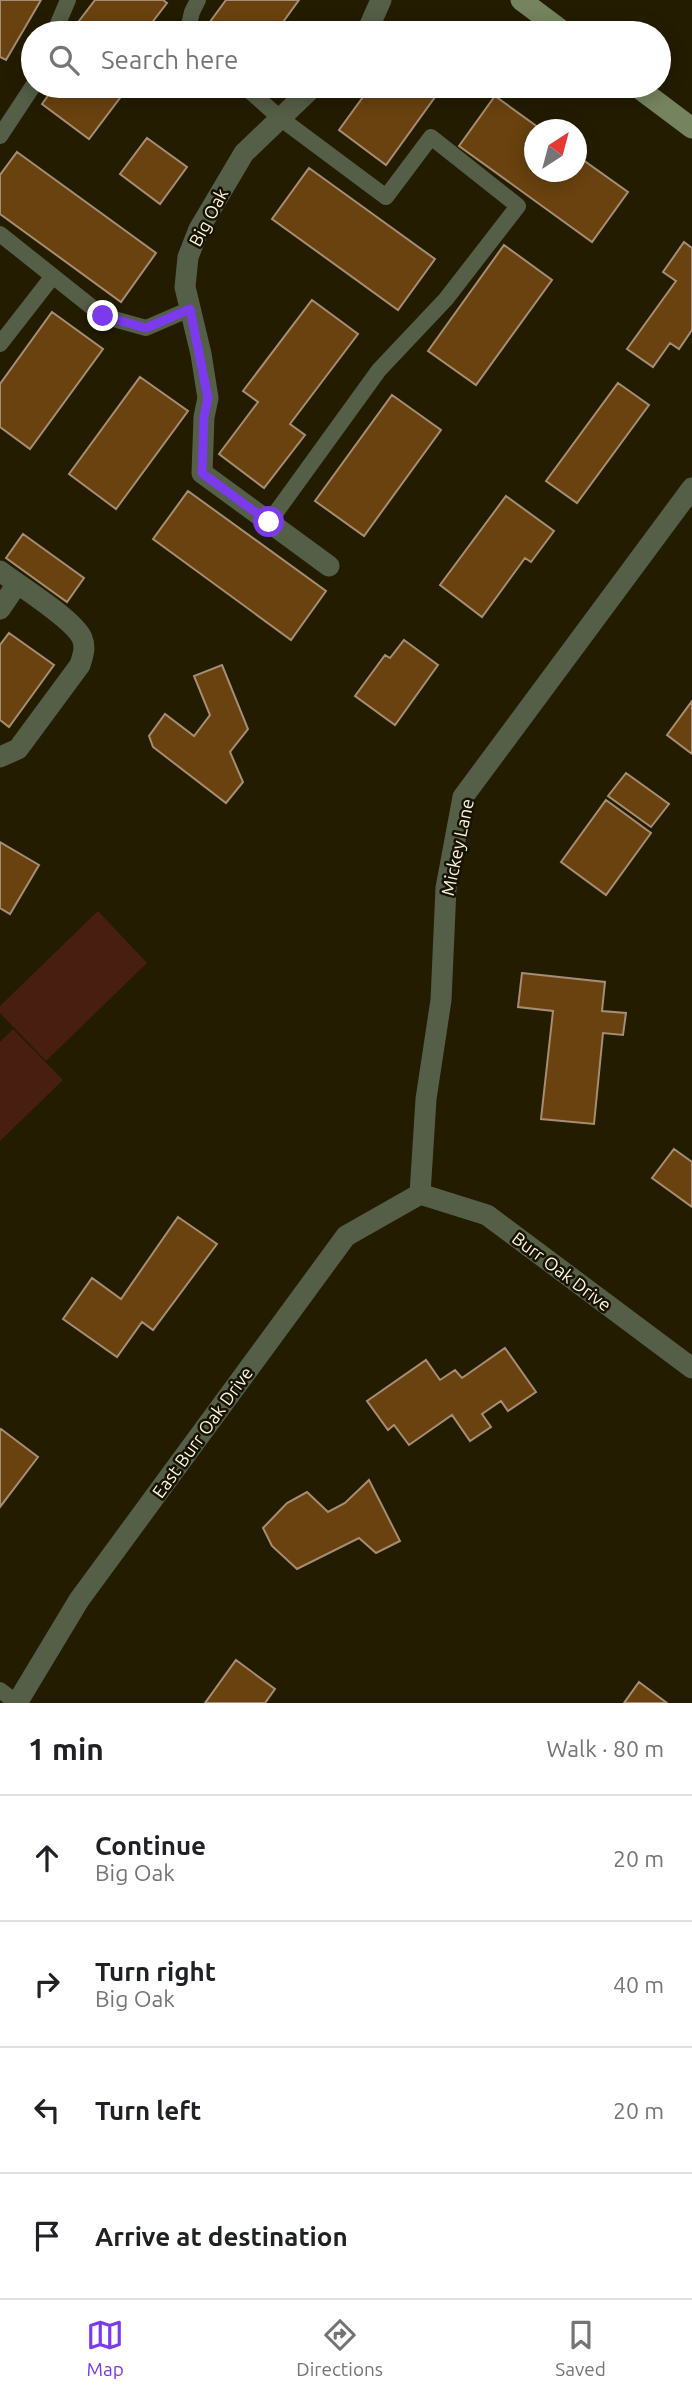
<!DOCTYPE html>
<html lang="en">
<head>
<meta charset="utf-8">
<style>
  body { margin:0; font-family:Ubuntu,sans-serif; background:#f6f6f6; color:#202124 }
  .compass { position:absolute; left:524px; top:119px; width:63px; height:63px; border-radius:50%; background:#fff; box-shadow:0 4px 18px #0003; rotate:36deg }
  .stop { position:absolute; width:21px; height:21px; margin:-16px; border:5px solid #7c3aed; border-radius:50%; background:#fff }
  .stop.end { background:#7c3aed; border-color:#fff; box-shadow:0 2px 7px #0008 }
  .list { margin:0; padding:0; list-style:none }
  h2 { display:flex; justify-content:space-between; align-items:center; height:91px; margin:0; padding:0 28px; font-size:30px }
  h2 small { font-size:23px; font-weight:400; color:#757577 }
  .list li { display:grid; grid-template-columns:46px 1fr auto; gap:21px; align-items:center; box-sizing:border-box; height:126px; padding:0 28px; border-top:2px solid #e0e0e0 }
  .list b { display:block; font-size:26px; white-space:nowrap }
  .list p { margin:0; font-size:23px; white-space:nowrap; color:#757577 }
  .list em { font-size:23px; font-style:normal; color:#757577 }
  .icon { flex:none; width:38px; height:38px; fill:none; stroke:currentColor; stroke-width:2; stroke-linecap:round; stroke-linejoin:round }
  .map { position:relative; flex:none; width:692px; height:1703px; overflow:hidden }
  .search { position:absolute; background:#fff; box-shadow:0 4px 18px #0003; left:21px; right:21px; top:21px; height:77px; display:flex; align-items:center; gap:18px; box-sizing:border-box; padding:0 24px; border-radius:38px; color:#757577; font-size:26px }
  .sheet { height:595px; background:#fff }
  nav { display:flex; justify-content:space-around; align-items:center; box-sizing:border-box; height:98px; border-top:2px solid #e0e0e0; background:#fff; font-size:19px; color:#757577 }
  nav a { display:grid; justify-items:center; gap:4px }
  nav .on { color:#7c3aed }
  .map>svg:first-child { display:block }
  .green { fill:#471e10 }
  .building { fill:#6a420f; stroke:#a68d73; stroke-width:2 }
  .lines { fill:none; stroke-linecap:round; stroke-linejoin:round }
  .lane { stroke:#555e47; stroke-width:16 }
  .street { stroke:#555e47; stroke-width:21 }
  .secondary { stroke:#75845e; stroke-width:21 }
  .route { stroke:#7c3aed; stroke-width:9 }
  .labels { text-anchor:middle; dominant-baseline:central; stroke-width:5; stroke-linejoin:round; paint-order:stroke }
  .street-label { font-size:18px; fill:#f9f5e3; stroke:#181300 }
</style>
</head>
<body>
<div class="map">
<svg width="692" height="1703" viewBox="0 0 692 1703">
  <rect width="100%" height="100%" fill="#231c00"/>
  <path class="green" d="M98,911L147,963L46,1061L0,1013V1006Z
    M13,1029L63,1080L0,1141V1042Z"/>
  <path class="building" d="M0,0H41L6,60L0,57Z
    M95,0H163L167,3L144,33H94L79,21Z
    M226,0H299L275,33H208L204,30Z
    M55,86H129L89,139L42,104Z
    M371,86H443L386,165L339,130Z
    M495,96L542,130H534V172H576V155L628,192L592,242L459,146Z
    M147,138L187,167L160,204L120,174Z
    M17,152L156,253L121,302L0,214V175Z
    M309,168L435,259L398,310L272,219Z
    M684,242L692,248V330L679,349L670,343L653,367L627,349L676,281L663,272Z
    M504,245L552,280L476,385L428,351Z
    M312,300L358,334L290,424L305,435L264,488L219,454L258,402L243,391Z
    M52,312L103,349L30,449L0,427V384Z
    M140,377L188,411L116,509L69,474Z
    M618,383L649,405L577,503L546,481Z
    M392,395L441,430L364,536L315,501Z
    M188,491L326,591L291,640L153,539Z
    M506,496L554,531L531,562L525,558L482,617L440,585Z
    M23,534L84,578L67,602L6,558Z
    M9,633L54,665L9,727L0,720V645Z
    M404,640L438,665L395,725L355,696L385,655L390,658Z
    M222,665L248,729L230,752L243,782L226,803L153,747L149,736L165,714L194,736L210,715L194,676Z
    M692,701V754L667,735Z
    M626,773L669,804L651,827L608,796Z
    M606,800L651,833L606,895L561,862Z
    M0,842L39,865L10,914L0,908Z
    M522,973L605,982L602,1011L626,1013L623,1035L603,1033L594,1124L541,1119L553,1011L518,1007Z
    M674,1149L692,1162V1207L652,1178Z
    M178,1217L217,1244L153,1330L142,1322L117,1357L63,1319L92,1278L121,1299Z
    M505,1348L536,1392L508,1411L501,1401L482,1414L491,1427L470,1441L452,1415L409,1445L394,1425L388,1430L367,1401L426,1360L440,1380L455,1370L462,1378Z
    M1,1429L38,1457L0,1507V1431Z
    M369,1480L400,1541L376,1553L359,1538L297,1569L272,1546L263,1528L287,1503L307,1492L328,1512L345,1503Z
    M236,1660L275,1689L265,1703H205Z
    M639,1682L667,1703H624Z"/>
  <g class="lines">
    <path class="lane" d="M54,33L68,0
      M187,33L192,12L198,0
      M244,86L280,118L386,197L431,137L518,206L446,299L379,370L269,522
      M0,136L33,86
      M0,234L103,316L146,328L190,309
      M0,344L53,276
      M0,1690L17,1703"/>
    <path class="street" d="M363,33L369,27L381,0
      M314,86L244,153L199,229L188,257L185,287L201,354L208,398L204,417L202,473L329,566
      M0,571C18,585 74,619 82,638C86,648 83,655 80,665L18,749L0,757
      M0,609L17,584
      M420,1194L426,1099L441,1000L446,888L463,797L692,488
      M420,1194L487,1215L692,1368
      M17,1703L79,1600L346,1236L420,1194"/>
    <path class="secondary" d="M521,0L565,33
      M636,86L692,128"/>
  </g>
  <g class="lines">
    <path class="route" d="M103,316L146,328L190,309L208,398L204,417L202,473L269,522"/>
  </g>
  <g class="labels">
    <g class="street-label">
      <text transform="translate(208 217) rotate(-62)">Big Oak</text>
      <text transform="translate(457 847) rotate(-78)">Mickey Lane</text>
      <text transform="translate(562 1271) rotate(37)">Burr Oak Drive</text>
      <text transform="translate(202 1432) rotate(-54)">East Burr Oak Drive</text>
    </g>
  </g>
</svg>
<svg class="compass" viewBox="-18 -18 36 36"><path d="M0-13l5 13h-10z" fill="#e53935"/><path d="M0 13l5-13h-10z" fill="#757577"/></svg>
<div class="stop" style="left:269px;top:522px"></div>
<div class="stop end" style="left:103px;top:316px"></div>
<div class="search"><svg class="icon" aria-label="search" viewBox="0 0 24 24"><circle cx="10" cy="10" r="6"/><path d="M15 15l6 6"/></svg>Search here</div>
</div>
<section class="sheet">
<h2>1 min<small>Walk · 80 m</small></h2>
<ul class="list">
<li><svg class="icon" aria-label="ahead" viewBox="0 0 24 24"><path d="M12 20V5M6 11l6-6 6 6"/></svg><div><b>Continue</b><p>Big Oak</p></div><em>20 m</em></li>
<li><svg class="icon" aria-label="right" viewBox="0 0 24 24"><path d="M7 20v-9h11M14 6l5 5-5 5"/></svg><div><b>Turn right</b><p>Big Oak</p></div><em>40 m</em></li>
<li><svg class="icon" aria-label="left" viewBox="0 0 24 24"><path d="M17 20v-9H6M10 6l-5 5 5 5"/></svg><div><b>Turn left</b></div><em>20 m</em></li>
<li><svg class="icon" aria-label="arrive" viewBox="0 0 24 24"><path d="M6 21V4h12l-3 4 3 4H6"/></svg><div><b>Arrive at destination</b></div></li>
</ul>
</section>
<nav>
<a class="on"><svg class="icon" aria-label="map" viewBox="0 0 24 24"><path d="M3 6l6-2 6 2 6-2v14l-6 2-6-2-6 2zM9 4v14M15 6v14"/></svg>Map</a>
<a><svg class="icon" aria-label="directions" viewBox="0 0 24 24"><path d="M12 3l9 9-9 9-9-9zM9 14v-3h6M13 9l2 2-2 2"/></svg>Directions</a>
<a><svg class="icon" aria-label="saved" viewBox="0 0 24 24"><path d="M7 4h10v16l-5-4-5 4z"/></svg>Saved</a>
</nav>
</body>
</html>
